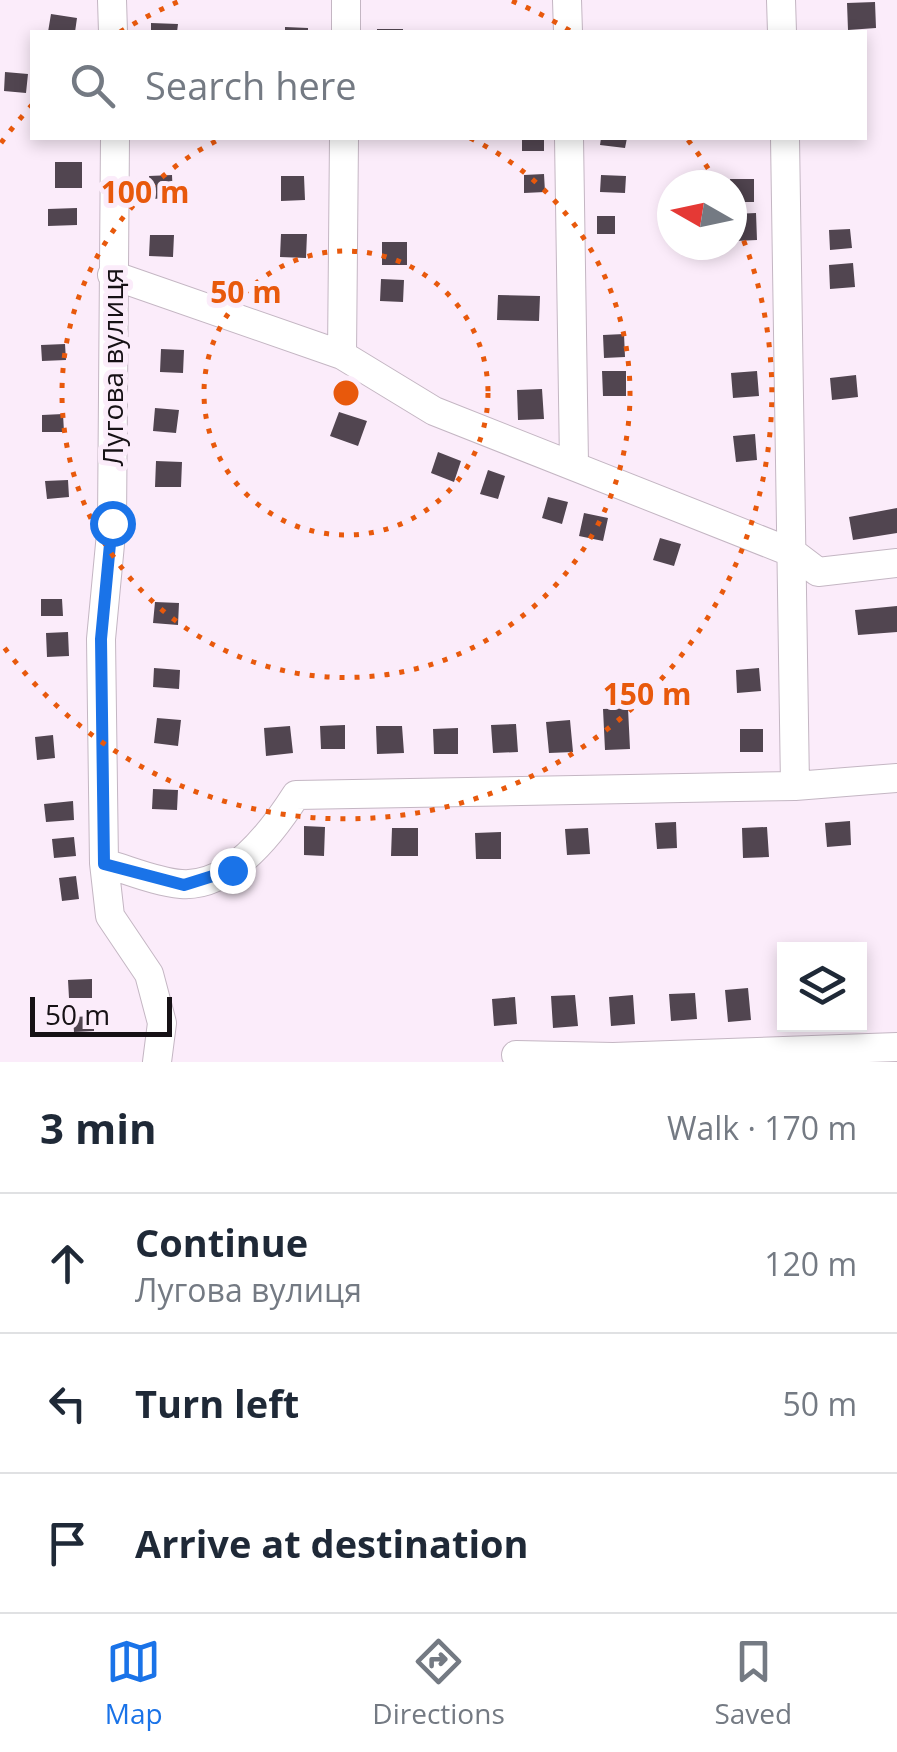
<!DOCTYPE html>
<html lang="en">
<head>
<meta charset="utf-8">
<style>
  body { margin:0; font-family:"Open Sans",sans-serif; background:#f2f2f3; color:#1f2937 }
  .controls { position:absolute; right:30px; bottom:30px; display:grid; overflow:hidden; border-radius:0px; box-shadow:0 5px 15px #0003 }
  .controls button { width:90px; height:90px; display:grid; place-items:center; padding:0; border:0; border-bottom:2px solid #e0e1e3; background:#fff; color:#1f2937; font:50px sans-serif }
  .compass { position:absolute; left:657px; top:170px; width:90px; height:90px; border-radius:50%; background:#fff; box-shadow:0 5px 15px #0003; rotate:279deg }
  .scale { position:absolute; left:30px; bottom:25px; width:142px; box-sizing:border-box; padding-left:10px; border:5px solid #161115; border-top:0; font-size:28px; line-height:35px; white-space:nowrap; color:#161115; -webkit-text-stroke:8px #fbecfa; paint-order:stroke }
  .stop { position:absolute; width:30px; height:30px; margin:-22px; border:8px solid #1a73e8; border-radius:50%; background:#fff }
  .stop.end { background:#1a73e8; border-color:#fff; box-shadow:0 2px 10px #0008 }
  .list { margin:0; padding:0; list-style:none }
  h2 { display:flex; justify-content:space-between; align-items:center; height:130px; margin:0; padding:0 40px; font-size:42px }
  h2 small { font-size:32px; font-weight:400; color:#747a83 }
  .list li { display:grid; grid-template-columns:65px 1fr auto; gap:30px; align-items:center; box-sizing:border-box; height:140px; padding:0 40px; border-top:2px solid #e0e1e3 }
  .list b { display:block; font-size:38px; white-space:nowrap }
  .list p { margin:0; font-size:32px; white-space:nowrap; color:#747a83 }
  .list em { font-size:32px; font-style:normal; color:#747a83 }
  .icon { flex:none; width:55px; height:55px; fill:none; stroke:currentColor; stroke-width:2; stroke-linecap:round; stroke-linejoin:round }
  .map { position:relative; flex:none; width:897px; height:1062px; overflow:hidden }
  .search { position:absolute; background:#fff; box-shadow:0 5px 15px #0003; left:30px; right:30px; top:30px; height:110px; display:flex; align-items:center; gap:25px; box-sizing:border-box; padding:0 35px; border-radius:0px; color:#747a83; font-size:38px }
  .sheet { height:550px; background:#fff }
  nav { display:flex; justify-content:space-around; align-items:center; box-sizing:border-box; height:140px; border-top:2px solid #e0e1e3; background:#fff; font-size:28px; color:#747a83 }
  nav a { display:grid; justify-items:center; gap:5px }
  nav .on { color:#1a73e8 }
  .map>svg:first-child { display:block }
  .building { fill:#514550 }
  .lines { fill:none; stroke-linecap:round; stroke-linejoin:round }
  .minor-casing { stroke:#c4b6c3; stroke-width:30 }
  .minor { stroke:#fff; stroke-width:28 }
  .route { stroke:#1a73e8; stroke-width:12 }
  .ring { fill:none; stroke:#e8590c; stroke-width:5; stroke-dasharray:5 10 }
  .labels { text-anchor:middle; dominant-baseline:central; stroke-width:10; stroke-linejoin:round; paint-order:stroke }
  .street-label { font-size:28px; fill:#161115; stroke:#fbecfa }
  .centre { fill:#e8590c; stroke:#fbecfa; stroke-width:5 }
  .ring-label { font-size:30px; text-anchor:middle; font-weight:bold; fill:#e8590c; stroke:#fbecfa; stroke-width:10; stroke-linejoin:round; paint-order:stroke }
</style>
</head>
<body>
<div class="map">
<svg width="897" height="1062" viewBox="0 0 897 1062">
  <rect width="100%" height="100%" fill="#fbecfa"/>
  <path class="building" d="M875,2L876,28L848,30L847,3Z
    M51,14L77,18L75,32H48Z
    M151,23L178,24L177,32H151Z
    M285,27L308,28V32H285Z
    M377,29H403V32H377Z
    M5,72L28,74L26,93L4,91Z
    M522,138H544V151H522Z
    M601,138H627L625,148L600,145Z
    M55,162H82V188H55Z
    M544,174L545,192L524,193V175Z
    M172,175L173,198L150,199L149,176Z
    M601,175L626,176L625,193L600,192Z
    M281,176H304L305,200L281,201Z
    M730,179H754V202H732Z
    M77,208V225L48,226V209Z
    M756,213L757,240L735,241L734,214Z
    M597,216H615V234H597Z
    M850,229L852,248L830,250L829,230Z
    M281,234H307L306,258L280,257Z
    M150,235H174L173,257L149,256Z
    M382,242H407V265H382Z
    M853,263L855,287L830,289L829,265Z
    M381,279L404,280L403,302L380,301Z
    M498,295L540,296L539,321L497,320Z
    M624,334L625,357L604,358L603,335Z
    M65,344L66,360L42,361L41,345Z
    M161,349L184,350L183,373L160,372Z
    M602,371H626V396H603Z
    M757,371L759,396L733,398L731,373Z
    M856,375L858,397L832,400L830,378Z
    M542,389L544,419L518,420L517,390Z
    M155,408L179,410L176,433L153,431Z
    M339,412L367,421L358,446L330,436Z
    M63,414L64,432H42V415Z
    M755,434L757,460L736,462L733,436Z
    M438,452L461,461L454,482L431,473Z
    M156,461L182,462L181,487H155Z
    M488,470L505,476L498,499L480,494Z
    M68,480L69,497L47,499L45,481Z
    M548,497L568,502L562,524L542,518Z
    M897,508V533L853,540L849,517Z
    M584,513L608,518L603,541L579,536Z
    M660,538L681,544L674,566L653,560Z
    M41,599H62L63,616H41Z
    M155,602L179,603L178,625L153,623Z
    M897,606V632L858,635L855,610Z
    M68,632L69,656L47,657L46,633Z
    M154,668L180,670L179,689L153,687Z
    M759,668L761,691L737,693L736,670Z
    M628,708L630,749L605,750L603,709Z
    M157,718L181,720L178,746L154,743Z
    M570,720L573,752L549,753L546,722Z
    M516,724L518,752L493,753L491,725Z
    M345,725V749H321L320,726Z
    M290,726L293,753L266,756L264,728Z
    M376,726H402L404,753L377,754Z
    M458,728V754H434L433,729Z
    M740,729H763V752H740Z
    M53,735L55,758L37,760L35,737Z
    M153,789L178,790L177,810L152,809Z
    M73,801L74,820L46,822L44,804Z
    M850,821L851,845L827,847L825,823Z
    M676,822L677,848L657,849L655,823Z
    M304,826L325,827L324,856L304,855Z
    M767,827L769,857L743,858L742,828Z
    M392,828H418V856H391Z
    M588,828L590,854L567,855L565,829Z
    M501,832V859H476L475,833Z
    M74,837L76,856L54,858L52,839Z
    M76,876L79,899L62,901L59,878Z
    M92,979V998H69L68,980Z
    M748,988L751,1020L728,1022L725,990Z
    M695,993L697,1019L671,1021L669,994Z
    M575,995L578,1026L553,1028L551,996Z
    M633,995L635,1024L611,1026L609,997Z
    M515,997L517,1024L494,1026L492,999Z
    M94,1016V1031L74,1032L73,1017Z"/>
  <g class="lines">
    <defs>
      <path id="minor" d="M112,0L113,32
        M567,0L568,32
        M781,0L782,32
        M346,32V0
        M115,138L112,523L101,639L104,863L110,916L149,974L162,1023L157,1062
        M569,138L574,463
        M785,138L795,786
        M112,275L342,355L434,411L793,553L818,572L897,563
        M342,355L344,138
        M104,863C129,870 156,882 181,884C231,888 273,831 296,795L795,786L897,778
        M516,1055L613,1057L897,1047"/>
    </defs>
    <use href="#minor" class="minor-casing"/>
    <use href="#minor" class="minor"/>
  </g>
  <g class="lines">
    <path class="route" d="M112,523L101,639L104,864L184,885L232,870"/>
  </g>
  <g class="ring">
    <circle cx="346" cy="393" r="142"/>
    <path d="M470 138A284 284 0 1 1 222 138"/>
    <path d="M1 143A426 426 0 0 1 32 105M120 32A426 426 0 0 1 180 1M512 1A426 426 0 0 1 572 32M688 140A426 426 0 0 1 717 183M732 213A426 426 0 0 1 1 643"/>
  </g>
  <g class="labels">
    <g class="street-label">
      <text transform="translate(112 367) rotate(-90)">Лугова вулиця</text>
    </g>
  </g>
  <circle cx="346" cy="393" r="15" class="centre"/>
  <g class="ring-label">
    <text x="145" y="203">100 m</text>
    <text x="246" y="303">50 m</text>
    <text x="647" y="705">150 m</text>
  </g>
</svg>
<div class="controls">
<button><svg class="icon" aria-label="layers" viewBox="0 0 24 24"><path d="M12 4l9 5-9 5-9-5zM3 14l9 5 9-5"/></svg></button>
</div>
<svg class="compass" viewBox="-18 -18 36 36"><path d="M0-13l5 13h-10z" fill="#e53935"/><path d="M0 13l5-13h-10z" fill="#747a83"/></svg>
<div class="scale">50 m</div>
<div class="stop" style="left:112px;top:523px"></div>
<div class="stop end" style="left:232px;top:870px"></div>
<div class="search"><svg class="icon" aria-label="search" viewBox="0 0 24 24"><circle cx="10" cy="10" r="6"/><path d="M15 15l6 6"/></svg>Search here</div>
</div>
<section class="sheet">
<h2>3 min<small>Walk · 170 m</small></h2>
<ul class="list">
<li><svg class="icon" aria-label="ahead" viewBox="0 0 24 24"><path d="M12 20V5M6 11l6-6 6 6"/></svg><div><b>Continue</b><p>Лугова вулиця</p></div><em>120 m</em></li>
<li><svg class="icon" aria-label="left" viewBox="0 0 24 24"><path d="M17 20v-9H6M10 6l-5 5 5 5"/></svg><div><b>Turn left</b></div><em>50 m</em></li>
<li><svg class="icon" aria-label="arrive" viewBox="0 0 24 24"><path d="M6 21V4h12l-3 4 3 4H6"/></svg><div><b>Arrive at destination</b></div></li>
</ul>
</section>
<nav>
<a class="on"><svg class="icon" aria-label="map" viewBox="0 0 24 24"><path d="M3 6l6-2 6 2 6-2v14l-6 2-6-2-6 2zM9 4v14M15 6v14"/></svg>Map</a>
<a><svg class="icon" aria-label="directions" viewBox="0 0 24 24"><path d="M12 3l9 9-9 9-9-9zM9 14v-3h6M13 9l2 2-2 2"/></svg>Directions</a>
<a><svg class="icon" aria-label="saved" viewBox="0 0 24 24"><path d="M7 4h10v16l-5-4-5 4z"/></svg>Saved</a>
</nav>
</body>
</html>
